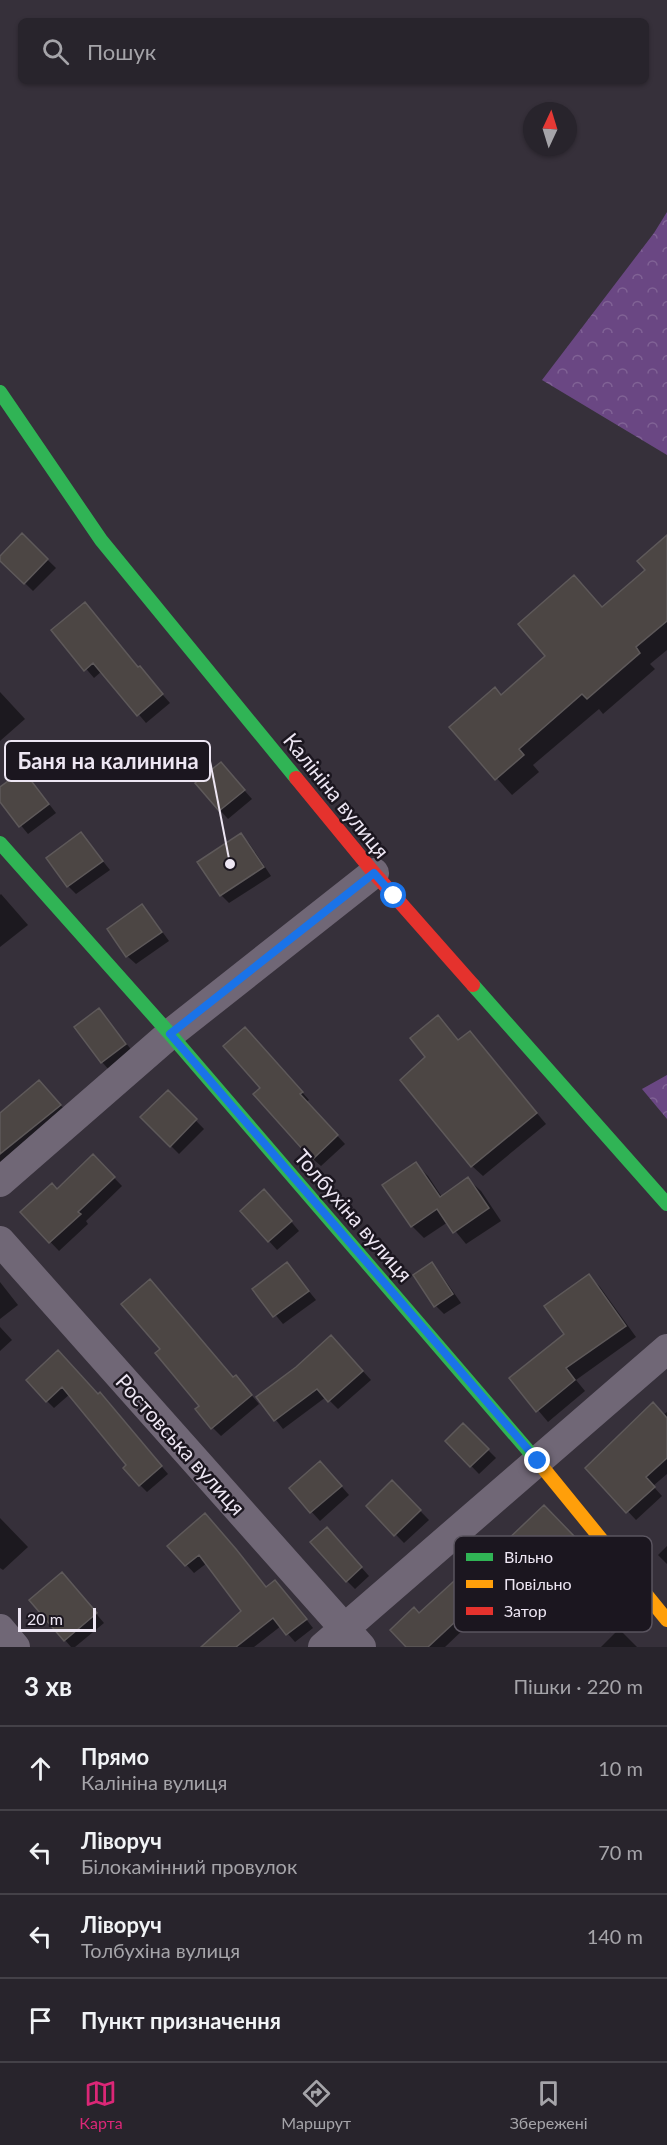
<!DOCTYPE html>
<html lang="uk">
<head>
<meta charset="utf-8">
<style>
  body { margin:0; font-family:Lato,sans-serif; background:#302c34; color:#f1f3f6 }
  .compass { position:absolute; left:523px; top:102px; width:54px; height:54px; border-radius:50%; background:#28242c; box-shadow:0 2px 4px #0004; rotate:4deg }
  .scale { position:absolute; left:18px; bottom:15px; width:78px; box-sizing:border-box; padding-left:6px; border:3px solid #ede6f3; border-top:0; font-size:16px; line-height:21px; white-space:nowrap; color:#ede6f3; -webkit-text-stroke:4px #1b161f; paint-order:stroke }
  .stop { position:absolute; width:18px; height:18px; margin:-14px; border:4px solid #1a73e8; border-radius:50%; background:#fff }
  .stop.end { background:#1a73e8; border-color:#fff; box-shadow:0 2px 6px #0008 }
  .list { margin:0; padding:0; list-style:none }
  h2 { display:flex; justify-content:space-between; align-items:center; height:78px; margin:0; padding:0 24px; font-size:26px }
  h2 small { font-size:20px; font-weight:400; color:#a5a4a9 }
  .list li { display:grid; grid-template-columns:39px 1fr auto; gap:18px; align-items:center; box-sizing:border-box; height:84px; padding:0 24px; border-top:2px solid #444148 }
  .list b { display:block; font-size:22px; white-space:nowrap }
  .list p { margin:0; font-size:20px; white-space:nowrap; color:#a5a4a9 }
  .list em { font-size:20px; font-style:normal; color:#a5a4a9 }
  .icon { flex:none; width:33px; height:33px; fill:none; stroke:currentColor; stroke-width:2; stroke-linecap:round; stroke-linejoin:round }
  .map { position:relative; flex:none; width:667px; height:1647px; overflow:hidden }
  .search { position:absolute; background:#28242c; box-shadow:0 2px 4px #0004; left:18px; right:18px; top:18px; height:66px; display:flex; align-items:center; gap:15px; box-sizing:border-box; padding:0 21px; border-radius:9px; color:#a5a4a9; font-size:22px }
  .sheet { height:414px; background:#28242c }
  nav { display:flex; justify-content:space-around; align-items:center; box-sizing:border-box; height:84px; border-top:2px solid #444148; background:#28242c; font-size:16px; color:#a5a4a9 }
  nav a { display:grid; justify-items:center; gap:3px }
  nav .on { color:#db2777 }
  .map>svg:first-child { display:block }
  .forest { fill:url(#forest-crowns) }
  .shadow { fill:#0007 }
  .building { fill:#4c4644; stroke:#5e595a; stroke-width:1.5 }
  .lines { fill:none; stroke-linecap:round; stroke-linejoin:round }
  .street { stroke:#706776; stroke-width:30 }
  .fast { stroke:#30b455; stroke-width:14 }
  .slow { stroke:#ff9f0a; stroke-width:14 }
  .jam { stroke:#e5322d; stroke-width:14 }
  .route { stroke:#1a73e8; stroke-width:8 }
  .labels { text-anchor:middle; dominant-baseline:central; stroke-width:5; stroke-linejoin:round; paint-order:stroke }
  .street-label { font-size:21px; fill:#ede6f3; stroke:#1b161f }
  .key { fill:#1b161f; stroke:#5a545f; stroke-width:1.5 }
  .key-label { font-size:16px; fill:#ede6f3 }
  .leader { fill:none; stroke:#ede6f3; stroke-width:2 }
  .callout-dot { fill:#ede6f3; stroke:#1b161f; stroke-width:2 }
  .callout { fill:#1b161f; stroke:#ede6f3; stroke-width:2 }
  .callout-label { font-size:22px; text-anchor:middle; font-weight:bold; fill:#ede6f3 }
</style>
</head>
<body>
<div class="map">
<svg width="667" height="1647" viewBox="0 0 667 1647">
  <defs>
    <pattern id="forest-crowns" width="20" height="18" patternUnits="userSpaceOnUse" patternTransform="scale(1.5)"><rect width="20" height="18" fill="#6a4783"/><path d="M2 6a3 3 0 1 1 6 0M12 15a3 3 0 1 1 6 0" fill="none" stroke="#806295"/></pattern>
  </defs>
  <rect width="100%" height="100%" fill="#36303a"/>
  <path class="forest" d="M667,212V455L542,380L654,233Z
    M667,1075V1119L642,1089Z"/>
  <path class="shadow" d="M22,535L56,568L33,591L0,559Z
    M667,537V650L650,664L655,669L603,714L599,709L533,765L539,772L512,795L451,727L502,696L548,657L574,577L603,608L648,570Z
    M53,630L139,668L170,703L146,723L102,671L94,678Z
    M0,692L25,719L0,741Z
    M221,764L252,799L228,819L220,810Z
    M31,781L56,813L28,834L0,800V789Z
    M81,834L110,870L76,894L68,886Z
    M240,835L249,843L271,876L229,903L221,895Z
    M1,894L28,925L0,947V895Z
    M142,906L150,915L169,941L136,964L127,956Z
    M99,1010L134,1053L110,1071L102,1062Z
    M438,1017L459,1041L470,1033L546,1124L483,1176L472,1166L427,1057Z
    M252,1036L309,1100L306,1102L345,1144L321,1166L313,1159Z
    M48,1090L68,1114L0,1170V1115Z
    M168,1092L204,1129L179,1154L142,1117Z
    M93,1156L122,1186L86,1221L88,1224L59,1251L22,1212L57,1190Z
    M416,1164L428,1176L442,1197L468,1179L481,1191L501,1221L466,1244L448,1222L424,1238L412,1226Z
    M273,1200L299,1231L277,1250L269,1241Z
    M287,1264L316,1300L283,1324L254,1289Z
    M432,1264L440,1273L461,1303L444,1314L436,1306Z
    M589,1276L600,1287L636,1337L576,1380L585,1391L548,1422L511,1378L566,1334Z
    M0,1282L18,1305L0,1319Z
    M0,1327L12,1340L0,1351Z
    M340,1346L371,1380L338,1409L326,1397L283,1429L258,1397Z
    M58,1352L98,1396L107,1402L168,1474L147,1492L140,1485L128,1465L70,1394L54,1408L47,1401Z
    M234,1379L244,1386L259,1404L221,1436L213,1428Z
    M667,1412V1474L653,1486L662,1496L636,1520L587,1468Z
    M463,1425L496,1458L479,1474L447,1441Z
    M329,1472L349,1495L320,1521L291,1489Z
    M392,1482L429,1520L404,1543L368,1506Z
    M544,1507L581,1546L559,1567L549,1556L469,1632L465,1628L445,1647H408L420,1615L503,1546Z
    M0,1518L28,1547L3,1570L0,1568Z
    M212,1523L267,1589L283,1590L313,1628L295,1642L281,1626L254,1647H204L243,1611L207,1563L194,1573L169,1546Z
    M335,1538L369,1576L355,1589L347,1581Z
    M667,1546V1564L658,1555Z
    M595,1575L631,1613L610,1633L602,1625Z
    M70,1583L104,1623L75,1647H71L65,1640Z
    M619,1629L637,1647H601Z"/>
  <path class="building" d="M22,533L48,559L24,584L0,561V556Z
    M667,535V621L636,647L640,653L587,699L582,694L519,749L524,755L495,780L449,727L495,687L501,695L545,656L518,624L574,575L602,607L645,570L637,561Z
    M85,602L138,667L140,666L163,694L137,716L93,663L84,671L51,630Z
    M221,762L245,790L219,811L195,783Z
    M23,770L49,804L19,827L0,802V787Z
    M81,832L103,861L67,887L46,858Z
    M241,833L264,867L220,896L197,862Z
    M142,904L162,932L126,957L107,929Z
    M99,1008L126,1044L101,1063L74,1027Z
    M438,1015L458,1040L470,1031L537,1113L471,1167L400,1080L425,1057L410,1038Z
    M245,1027L303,1092L300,1094L338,1135L312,1160L253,1094L260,1088L223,1046Z
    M39,1080L61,1105L0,1154V1113Z
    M168,1090L197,1119L170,1147L140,1117Z
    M93,1154L115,1177L78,1212L81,1214L49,1243L20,1212L52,1183L57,1189Z
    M416,1162L440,1197L468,1177L489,1208L453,1233L437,1209L411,1227L382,1185Z
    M264,1189L292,1221L268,1242L240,1211Z
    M287,1262L309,1291L273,1317L252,1289Z
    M432,1262L453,1294L434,1307L413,1275Z
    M589,1274L626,1326L566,1368L575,1380L536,1412L509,1378L564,1334L544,1306Z
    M150,1279L233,1377L236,1375L252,1395L211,1429L195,1409L199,1406L155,1353L160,1349L121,1304Z
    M331,1335L363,1371L328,1402L317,1389L274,1421L256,1397L296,1367Z
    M58,1350L98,1394L100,1392L162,1466L139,1486L123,1468L126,1465L62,1387L46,1402L26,1380Z
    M653,1402L667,1418V1458L646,1477L655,1487L626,1513L585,1468Z
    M463,1423L489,1449L470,1467L445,1441Z
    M320,1461L342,1486L310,1513L289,1488Z
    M392,1480L421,1510L394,1536L366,1506Z
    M544,1505L574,1536L549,1559L539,1549L460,1625L456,1621L428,1647H406L390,1630L414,1607L419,1613L499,1540L503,1544Z
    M205,1513L236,1549L266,1587L275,1580L307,1619L286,1635L273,1618L236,1647H201L241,1611L199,1555L185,1566L167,1546Z
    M327,1527L362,1567L346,1582L310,1542Z
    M62,1572L97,1613L64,1641L29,1600Z"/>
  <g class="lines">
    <path class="street" d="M0,1182L170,1034L374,873
      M0,1241L361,1647
      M0,1629L15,1647
      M323,1647L667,1349"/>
    <path class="fast" d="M0,392L101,540L296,778
      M0,843L170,1034L544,1469
      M473,985L667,1204"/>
    <path class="slow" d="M544,1469L667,1620"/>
    <path class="jam" d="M296,778L374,873L473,985"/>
  </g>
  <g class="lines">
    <path class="route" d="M394,896L374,873L170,1034L538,1461"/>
  </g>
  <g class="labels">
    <g class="street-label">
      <text transform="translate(337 795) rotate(51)">Калініна вулиця</text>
      <text transform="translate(354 1215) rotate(49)">Толбухіна вулиця</text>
      <text transform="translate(181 1444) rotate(48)">Ростовська вулиця</text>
    </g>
  </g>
  <rect x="454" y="1536" width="198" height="96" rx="9" class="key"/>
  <rect x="466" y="1553" width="27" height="8" fill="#30b455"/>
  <rect x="466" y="1580" width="27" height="8" fill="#ff9f0a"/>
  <rect x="466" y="1607" width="27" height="8" fill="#e5322d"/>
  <g class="key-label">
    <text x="504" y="1563">Вільно</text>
    <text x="504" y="1590">Повільно</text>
    <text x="504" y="1617">Затор</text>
  </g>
  <path class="leader" d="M230 864L210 761"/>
  <circle class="callout-dot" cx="230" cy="864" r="6"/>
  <rect class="callout" x="5" y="741" width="205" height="40" rx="6"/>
  <g class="callout-label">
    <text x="108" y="769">Баня на калинина</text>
  </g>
</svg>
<svg class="compass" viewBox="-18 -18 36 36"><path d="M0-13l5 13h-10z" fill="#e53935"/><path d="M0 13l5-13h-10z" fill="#a5a4a9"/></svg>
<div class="scale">20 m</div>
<div class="stop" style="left:394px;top:896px"></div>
<div class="stop end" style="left:538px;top:1461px"></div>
<div class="search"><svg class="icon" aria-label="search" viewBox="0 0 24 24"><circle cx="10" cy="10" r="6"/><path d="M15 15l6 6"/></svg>Пошук</div>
</div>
<section class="sheet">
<h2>3 хв<small>Пішки · 220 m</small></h2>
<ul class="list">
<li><svg class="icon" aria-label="ahead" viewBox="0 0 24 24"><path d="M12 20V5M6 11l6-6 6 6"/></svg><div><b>Прямо</b><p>Калініна вулиця</p></div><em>10 m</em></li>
<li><svg class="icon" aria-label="left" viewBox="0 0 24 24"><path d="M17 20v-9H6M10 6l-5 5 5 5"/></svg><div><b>Ліворуч</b><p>Білокамінний провулок</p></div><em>70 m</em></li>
<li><svg class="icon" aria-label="left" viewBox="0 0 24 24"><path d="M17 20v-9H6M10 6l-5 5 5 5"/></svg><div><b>Ліворуч</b><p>Толбухіна вулиця</p></div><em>140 m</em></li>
<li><svg class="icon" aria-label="arrive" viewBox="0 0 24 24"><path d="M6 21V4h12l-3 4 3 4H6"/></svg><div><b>Пункт призначення</b></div></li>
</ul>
</section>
<nav>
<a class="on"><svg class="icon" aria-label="map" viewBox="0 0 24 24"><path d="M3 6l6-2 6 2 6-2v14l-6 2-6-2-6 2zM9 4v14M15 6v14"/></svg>Карта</a>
<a><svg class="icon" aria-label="directions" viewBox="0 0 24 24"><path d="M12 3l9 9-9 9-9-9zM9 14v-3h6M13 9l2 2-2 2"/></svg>Маршрут</a>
<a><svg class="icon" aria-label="saved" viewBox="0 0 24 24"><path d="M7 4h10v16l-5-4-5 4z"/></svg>Збережені</a>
</nav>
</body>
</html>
